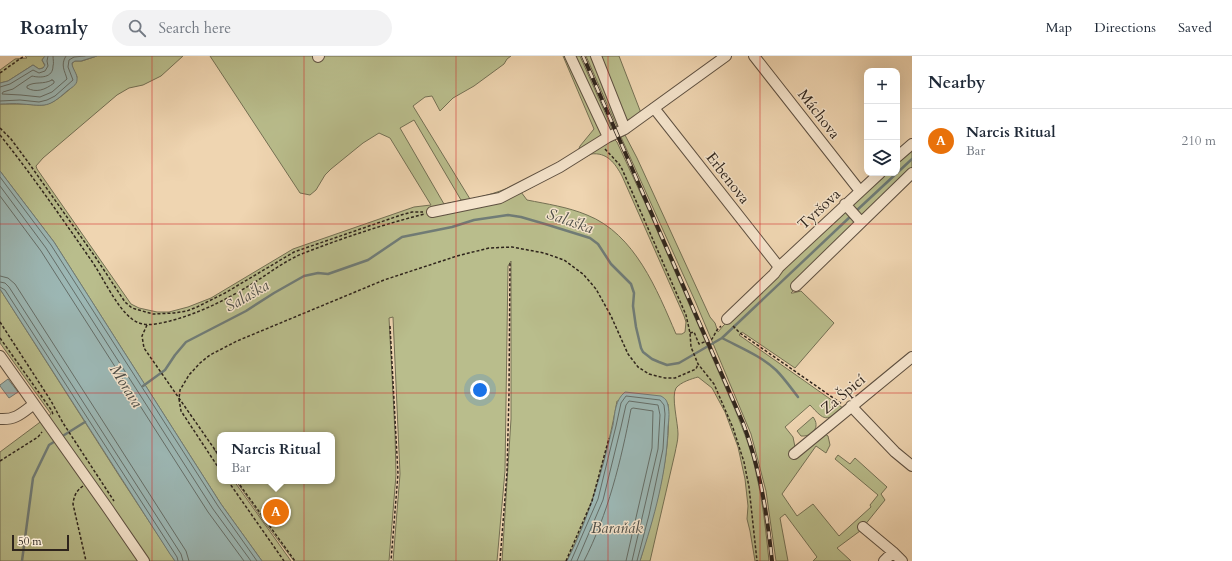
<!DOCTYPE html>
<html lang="en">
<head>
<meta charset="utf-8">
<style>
  body { margin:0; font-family:Cardo,serif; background:#f2f2f3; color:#1f2937 }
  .controls { position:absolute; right:12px; top:12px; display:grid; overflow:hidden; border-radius:8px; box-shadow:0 4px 16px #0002 }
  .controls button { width:36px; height:36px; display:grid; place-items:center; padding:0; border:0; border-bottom:1px solid #e0e1e3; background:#fff; color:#1f2937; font:20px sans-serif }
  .scale { position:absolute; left:12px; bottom:10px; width:57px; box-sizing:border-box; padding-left:4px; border:2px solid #2e241c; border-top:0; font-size:11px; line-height:14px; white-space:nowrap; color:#2e241c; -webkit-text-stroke:3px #f5e4cc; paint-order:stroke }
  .you { position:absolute; left:480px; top:334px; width:14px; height:14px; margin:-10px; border:3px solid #fff; border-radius:50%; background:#1a73e8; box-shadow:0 0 0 6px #1a73e833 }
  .badge { display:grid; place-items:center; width:26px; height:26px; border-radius:50%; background:#ea580c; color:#fff; font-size:13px; font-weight:700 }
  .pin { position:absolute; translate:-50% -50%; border:2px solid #fff; box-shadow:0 1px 4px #0006 }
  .popup { position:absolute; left:217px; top:376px; width:118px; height:52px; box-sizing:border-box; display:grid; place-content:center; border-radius:8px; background:#fff; filter:drop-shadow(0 1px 3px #0005); font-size:13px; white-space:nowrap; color:#747a83 }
  .popup b { font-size:15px; color:#1f2937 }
  .popup::after { content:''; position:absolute; left:50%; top:100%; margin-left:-8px; border:8px solid transparent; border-top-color:#fff }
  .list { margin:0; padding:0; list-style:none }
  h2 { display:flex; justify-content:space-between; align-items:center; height:52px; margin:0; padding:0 16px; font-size:17px }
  h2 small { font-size:13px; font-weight:400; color:#747a83 }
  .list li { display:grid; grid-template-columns:26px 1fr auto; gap:12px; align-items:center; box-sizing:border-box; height:64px; padding:0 16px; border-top:1px solid #e0e1e3 }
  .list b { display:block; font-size:15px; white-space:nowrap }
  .list p { margin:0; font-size:13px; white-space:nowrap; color:#747a83 }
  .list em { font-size:13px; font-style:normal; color:#747a83 }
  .icon { flex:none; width:22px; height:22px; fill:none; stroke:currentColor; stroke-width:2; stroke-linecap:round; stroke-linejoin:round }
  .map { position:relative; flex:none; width:912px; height:505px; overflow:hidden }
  header { display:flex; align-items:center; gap:24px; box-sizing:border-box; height:56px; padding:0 20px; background:#fff; border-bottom:1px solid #e0e1e3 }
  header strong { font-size:19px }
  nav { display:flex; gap:22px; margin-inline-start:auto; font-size:14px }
  .search { width:280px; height:36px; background:#f2f2f3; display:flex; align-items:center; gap:10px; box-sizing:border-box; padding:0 14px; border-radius:22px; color:#747a83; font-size:15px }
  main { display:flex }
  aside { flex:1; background:#fff }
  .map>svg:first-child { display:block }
  .green { fill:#b9bd8c; stroke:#747054; fill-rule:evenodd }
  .water { fill:#9cb7b4; stroke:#707c77 }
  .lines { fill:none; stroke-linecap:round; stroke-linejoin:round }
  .shore { stroke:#656e68; stroke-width:1 }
  .stream { stroke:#707c77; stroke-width:2.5 }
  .minor-casing { stroke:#5e5041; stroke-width:12 }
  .path { stroke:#2e241c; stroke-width:1.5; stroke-dasharray:3 2; stroke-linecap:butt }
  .minor { stroke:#f5e4cc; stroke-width:10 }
  .rail-casing { stroke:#2e241c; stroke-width:4 }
  .rail { stroke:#f5e4cc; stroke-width:2.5; stroke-dasharray:8; stroke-linecap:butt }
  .grid { fill:none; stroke:#d62828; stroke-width:1; stroke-opacity:0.55 }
  .labels { text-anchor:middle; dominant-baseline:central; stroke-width:3; stroke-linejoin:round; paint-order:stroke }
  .street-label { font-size:15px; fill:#2e241c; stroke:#f5e4cc }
  .water-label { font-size:16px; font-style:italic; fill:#4f504a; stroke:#f5e4cc }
</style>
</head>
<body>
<header>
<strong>Roamly</strong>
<div class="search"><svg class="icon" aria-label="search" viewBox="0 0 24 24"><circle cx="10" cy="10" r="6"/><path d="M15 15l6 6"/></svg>Search here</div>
<nav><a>Map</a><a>Directions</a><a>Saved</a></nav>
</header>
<main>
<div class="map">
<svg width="912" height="505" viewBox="0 0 912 505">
  <rect width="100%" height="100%" fill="#efd5b1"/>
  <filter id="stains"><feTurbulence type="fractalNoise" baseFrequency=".005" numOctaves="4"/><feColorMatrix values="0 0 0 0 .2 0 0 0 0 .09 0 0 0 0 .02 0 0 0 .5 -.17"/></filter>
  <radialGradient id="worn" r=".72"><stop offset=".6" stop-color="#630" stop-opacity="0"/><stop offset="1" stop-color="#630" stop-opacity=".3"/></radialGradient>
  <path class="green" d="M25,0H45L42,4L45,10L43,12L39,13L33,9L8,25L0,27V14L15,3L27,2Z
    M97,0H183L161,20L143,29L129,32L117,39L43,102L36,110L37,113L131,248L139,252L157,256H169L188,251L211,242L293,193L414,151L431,149L390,82L379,77L363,87L331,113L325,119L316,134L310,139L300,137L210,0H511L507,3L504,8L474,30L453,42L440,55L432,40L425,41L413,50L470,143C511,136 542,115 578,95L580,90L594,73L563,0H566L614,83L617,86L645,147L736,356C744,376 752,396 756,417C763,446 766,476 769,505H755L750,475L747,463L748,450L745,423L738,391L725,356L712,332L698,321C691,323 681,326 676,332C671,340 678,367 678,378C678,385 676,391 675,397L650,505H640C654,456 672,399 668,348L617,345C607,400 592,455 567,505H502L511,363V205L508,210L505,415L497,505H393L400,418L393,261L389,262L395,377L396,419L389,505H294L266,468L236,425H332V379H220V401L214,393L220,403V425H234L291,505H262L221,448L54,186L0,115V48C6,48 13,48 19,48C41,48 44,54 64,38C70,33 74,30 77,21L72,10V7L75,5H82ZM414,64L461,144H465L444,148L400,72ZM591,98C607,96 615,107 622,120L684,260L686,266L685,276L682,278H676C657,234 635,178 587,159C568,151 547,148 527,144L521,136L525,135Z
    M572,0H580L610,68L612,73H608Z
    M586,0H619L641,57L621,68L618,73Z
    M625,79L637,102L710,261L715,267L718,276L723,270L884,117H897V105L912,93V114L791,237H793L801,235L834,267L795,312L742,276L739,279L843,352C826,366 825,365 810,349L785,371L793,381L795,391L825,378L828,380L830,389L826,397L816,390L782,438L797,460L813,448L839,480L871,451L870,449L878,439L835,403L838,399L850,408L855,402L887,431L881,438L885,444L860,475L837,492L851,505H813L817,501L785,458L780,462L788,505H776L766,435L751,378L696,247L621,81Z
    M0,233L120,421L175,505H0V396L51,358L0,287Z
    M813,361C821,371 812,381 801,380L797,375Z"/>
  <path class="water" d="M45,0H97L81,5H75L72,7C72,13 78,18 77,24C77,29 71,32 67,35C48,52 46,50 22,48C15,47 7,48 0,48V27L8,25L33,9L39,13L43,12L45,9L42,4Z
    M0,115L54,186L221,448L262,505H175L170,498L0,233Z
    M8,323L18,336L9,342L0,330V329Z
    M625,336L661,340C664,342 666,343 667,346C670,354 669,363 668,371C667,416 654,462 640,505H567C589,462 602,416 613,369C615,357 615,344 625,336Z"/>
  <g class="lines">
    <path class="shore" d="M53,0C53,4 54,7 53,10C53,22 40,22 32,20L13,33L3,36L2,38L21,39L40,41L52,36L67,23C65,15 60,9 66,0
      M52,24L54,25V27C45,34 36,37 27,32V30C35,25 43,29 52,24Z
      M0,31L10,28L33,14L39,17L45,15L48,10L47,5L48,0
      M0,45L20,44L39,46L47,44L55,40L73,24L68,11L69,4L74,1L85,0
      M0,121L51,189L218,450L257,505
      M0,130L46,192L213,453L251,505
      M0,140L41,195L208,456L244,505
      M0,220L8,222L15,228L186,495L189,505
      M0,226L5,227L9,231L181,498L183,505
      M0,231L5,234L177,501L178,505
      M571,505L598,443L616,370L621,347L626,340L660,344L664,349L665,358L663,393L649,459L637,505
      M577,505L603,444L621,371L626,349L629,345L658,349L660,359L658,393L632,505
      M584,505C608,458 621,405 631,353L633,352L653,355L652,392L626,505"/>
    <path class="stream" d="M855,156L912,103
      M722,282C741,292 761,300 776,314C784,322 791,332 798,341
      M143,330L165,314L175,299L186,286L246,255L274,237L304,220L318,217L328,218L368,204L402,181L452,171L474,164L508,159L521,161L545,168L590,182L598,188L611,208L631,228L634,237L633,250L636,271L641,292L643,296L652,303L659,306L667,309L679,307L722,282L852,159
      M61,381L85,366
      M22,505L33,422L49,389L57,384"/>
    <defs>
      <path id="minor" d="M570,0L608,81
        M596,0L625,73
        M754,0L860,135
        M318,1L319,0
        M654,52L779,211
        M897,101L912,88
        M845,148L861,166
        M432,156L500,142L560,111L608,81L625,73L726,0
        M796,230L912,117
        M727,263L774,218L779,211L880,117
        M0,300L109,454L144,505
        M851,350L895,396L912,410
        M0,363C16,364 22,357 34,348
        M794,398L912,301
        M863,471L893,496
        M884,505L893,496L902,505"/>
    </defs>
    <use href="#minor" class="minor-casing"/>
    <path class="path" d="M0,17L24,0
      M0,72L11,83L28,106L96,202L125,246L132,252L153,258L174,257L187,255L197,251L225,237L294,196L401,159L412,156H423
      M0,79C32,119 61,161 91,204C103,221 116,251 132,263C143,272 157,268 170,265C200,257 228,243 255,226C271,216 286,204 304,197C343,182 384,168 425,158
      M605,93L619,108L622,113L686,259L690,277L691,291L698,308L714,328L733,372L744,406L749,431L757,505
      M0,266L51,345L63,367L114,445
      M147,269L142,280L144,292L220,401
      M390,270L398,418L391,505
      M733,270L740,277L842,348
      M690,277L694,276L699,288L712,283L717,274L721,270
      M0,282L47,348L52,355L53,359
      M0,405L38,381L42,376
      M220,414L181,355L179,343L180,334L189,319L200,307L210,299L237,285L384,224L457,200L489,192L512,191L544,197L564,204L583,218L596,233L611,260L628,298L638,311L649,318L665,322H675L696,313L698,308
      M228,425L284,505
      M237,425L295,505
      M83,430C76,435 74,440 73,448L86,505
      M500,505L507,416L509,337L510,207
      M566,505L592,445L609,382"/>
    <use href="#minor" class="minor"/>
    <defs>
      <path id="rail" d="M583,0L743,367C760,412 767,457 772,505"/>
    </defs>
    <use href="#rail" class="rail-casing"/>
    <use href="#rail" class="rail"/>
  </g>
  <path class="grid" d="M152,0V505M304,0V505M456,0V505M608,0V505M760,0V505M0,168H912M0,337H912"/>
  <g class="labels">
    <g class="street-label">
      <text transform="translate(819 58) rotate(52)">Máchova</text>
      <text transform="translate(728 122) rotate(52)">Erbenova</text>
      <text transform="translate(819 153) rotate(-43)">Tyršova</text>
      <text transform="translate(843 338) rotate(-40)">Za Špicí</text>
    </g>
    <g class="water-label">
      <text transform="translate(570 165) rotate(19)">Salaška</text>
      <text transform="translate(247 240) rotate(-30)">Salaška</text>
      <text transform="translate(126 330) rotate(58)">Morava</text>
      <text x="617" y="472">Baraňák</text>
    </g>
  </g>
  <rect width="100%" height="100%" filter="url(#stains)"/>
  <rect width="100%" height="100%" fill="url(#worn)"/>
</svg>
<div class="controls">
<button>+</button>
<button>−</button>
<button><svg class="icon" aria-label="layers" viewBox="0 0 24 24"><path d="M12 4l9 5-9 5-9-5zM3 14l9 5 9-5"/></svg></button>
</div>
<div class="scale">50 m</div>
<div class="you"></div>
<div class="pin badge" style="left:276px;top:456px;background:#e8710a">A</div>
<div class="popup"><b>Narcis Ritual</b>Bar</div>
</div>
<aside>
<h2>Nearby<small></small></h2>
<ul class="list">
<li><span class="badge" style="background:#e8710a">A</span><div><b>Narcis Ritual</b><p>Bar</p></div><em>210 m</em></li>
</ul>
</aside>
</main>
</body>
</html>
